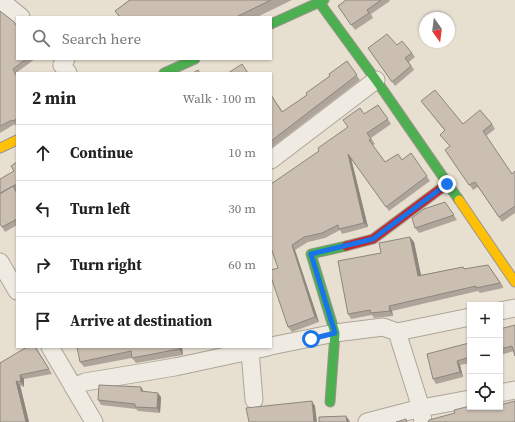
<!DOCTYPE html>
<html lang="en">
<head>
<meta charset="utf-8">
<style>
  body { margin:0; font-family:"Source Serif 4",serif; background:#f2f2f2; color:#222 }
  .controls { position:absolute; right:12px; bottom:12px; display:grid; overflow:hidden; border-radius:0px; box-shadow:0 1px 3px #0004 }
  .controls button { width:36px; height:36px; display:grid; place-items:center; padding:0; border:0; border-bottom:1px solid #e0e0e0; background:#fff; color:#222; font:20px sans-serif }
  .compass { position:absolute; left:419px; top:12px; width:36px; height:36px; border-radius:50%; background:#fff; box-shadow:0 1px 3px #0004; rotate:166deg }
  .stop { position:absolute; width:12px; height:12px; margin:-9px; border:3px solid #1a73e8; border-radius:50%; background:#fff }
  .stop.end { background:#1a73e8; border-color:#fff; box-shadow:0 1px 4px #0008 }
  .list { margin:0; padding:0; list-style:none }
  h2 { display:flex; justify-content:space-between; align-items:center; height:52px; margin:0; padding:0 16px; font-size:17px }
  h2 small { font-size:13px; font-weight:400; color:#767676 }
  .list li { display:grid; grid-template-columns:26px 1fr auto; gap:12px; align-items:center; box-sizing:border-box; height:56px; padding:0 16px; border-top:1px solid #e0e0e0 }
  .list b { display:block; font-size:15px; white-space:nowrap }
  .list em { font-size:13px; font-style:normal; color:#767676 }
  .icon { flex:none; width:22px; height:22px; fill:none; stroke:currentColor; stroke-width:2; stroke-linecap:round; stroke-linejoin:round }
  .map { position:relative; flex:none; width:515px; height:422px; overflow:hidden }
  .search { position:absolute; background:#fff; box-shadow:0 1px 3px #0004; left:16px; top:16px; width:256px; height:44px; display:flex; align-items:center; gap:10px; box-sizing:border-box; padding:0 14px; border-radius:0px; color:#767676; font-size:15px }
  .panel { position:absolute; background:#fff; box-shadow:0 1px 3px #0004; left:16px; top:72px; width:256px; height:276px; border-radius:0px }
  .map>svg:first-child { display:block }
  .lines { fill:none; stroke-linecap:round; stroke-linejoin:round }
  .street-casing { stroke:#ada599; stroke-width:19 }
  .fast-casing { stroke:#9c958a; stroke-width:11 }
  .slow-casing { stroke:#9c958a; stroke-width:11 }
  .jam-casing { stroke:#9c958a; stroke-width:11 }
  .street { stroke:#efebe3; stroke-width:17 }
  .fast { stroke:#4caf50; stroke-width:9 }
  .slow { stroke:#ffc107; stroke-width:9 }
  .jam { stroke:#c62828; stroke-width:9 }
  .wall { fill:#afa499 }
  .shaded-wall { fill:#8e867d }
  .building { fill:#cbbfb2; stroke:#8e867d }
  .route { stroke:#1a73e8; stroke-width:5 }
</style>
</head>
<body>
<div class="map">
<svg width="515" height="422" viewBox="0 0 515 422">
  <rect width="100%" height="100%" fill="#e7e0d1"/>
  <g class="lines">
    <defs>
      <path id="street" d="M0,0L21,17
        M66,59L62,65L68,73
        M271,160L376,80
        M0,262L17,291
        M500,311L515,308
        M271,346L335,333L383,327L397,332
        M50,347L94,422
        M250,351L254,400
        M73,387L85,382L175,367L268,347
        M500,393L515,390
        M367,422L421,408L470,399
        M423,422L421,408L397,332L470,317"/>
      <path id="fast" d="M319,2L376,80L459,200
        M271,24L324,0
        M164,73L195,59
        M330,402L335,333L311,254L346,246"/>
      <path id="slow" d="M0,148L17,140
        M459,200L515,282"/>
      <path id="jam" d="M346,246L373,239L447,184"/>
    </defs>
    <use href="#street" class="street-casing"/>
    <use href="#fast" class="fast-casing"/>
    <use href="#slow" class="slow-casing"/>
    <use href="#jam" class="jam-casing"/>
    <use href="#street" class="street"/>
    <use href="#fast" class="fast"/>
    <use href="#slow" class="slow"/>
    <use href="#jam" class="jam"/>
  </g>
  <path class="wall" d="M129,0H292L257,17H119L115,11Z
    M346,0H389L390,1L371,14L373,18L355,30L338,6Z
    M0,11L17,59H35L16,73L17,75V126H16L15,124L0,133Z
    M397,45L412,53L415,57L409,62L414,70L395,86L368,48Z
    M347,61L360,80L271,148V95L283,112L307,95Z
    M421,101L463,124H492L495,129L486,136L512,174L515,171V213L502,222L478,187L473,190L445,150L450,146L440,135L445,131Z
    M378,105L391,124L371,138L375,144L373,145L385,162L402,160L411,153L430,181L389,211L351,158L368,227L342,234L340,230L325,238L308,242L295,250L319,322L292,332L288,327L278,268L319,151L364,114Z
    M17,162V190H16L17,192V225L5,232L2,227L14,171Z
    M445,202L457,220L419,233L415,228Z
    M410,237L414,242L421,275L463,267L465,269L488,265L503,286V288L480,293L478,291L392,311L393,316L374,318L372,315L351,319L348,314L381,253Z
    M515,325L514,351L500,355V329Z
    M470,337V363L460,365L463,377L436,384L433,379L469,343Z
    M27,347H36L52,374L24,379V387L20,385L29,422H0Z
    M77,347H182L183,355L136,363L132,358L84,367L80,362Z
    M144,392L161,397L160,413L138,411L136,409L101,405L98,400Z"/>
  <path class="shaded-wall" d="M348,154L351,158L368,227L364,223Z
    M410,237L414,242L422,280L418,276Z
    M292,245L295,250L319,322L315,317Z
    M389,306L392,311L393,316L390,311Z
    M179,347H182L183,355L179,349Z
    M457,361L460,365L463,377L460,372Z
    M20,375L24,379V387L21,382Z
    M16,381L20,385L29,422H26Z
    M141,387L144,392L141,391Z
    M158,393L161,397L160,413L157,408Z
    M312,401L315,406L317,422H314Z
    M346,416L349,420L350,422H347Z"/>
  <path class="building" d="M130,0H129H271L236,17H120L115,11Z
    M346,0H381L367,10L369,13L351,25L338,6Z
    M0,11L13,21L17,26V59H26L13,69L17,77V119L13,121L12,120L0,126Z
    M387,34L397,45L402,41L412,53L405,58L411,66L392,82L368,48Z
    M347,61L357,75L271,141V95L282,112L307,95L306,93L330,76L329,74Z
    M242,64L248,73H228Z
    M198,70L200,73H193Z
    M435,90L463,124L480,110L492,124L483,131L512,174L515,171V206L499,217L475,182L469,185L445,150L450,146L440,135L445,130L421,101Z
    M378,105L388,119L367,133L371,139L369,140L385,162L398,154L402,160L411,153L427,176L386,207L348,154L364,223L339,229L338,225L322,233L304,237L292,245L315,317L288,327L271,277V270L278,268L271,248V184L319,151L318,148L348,127L343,120L360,108L364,114Z
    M17,162V184L0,193V179L14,171L11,166Z
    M13,186L17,193V219L2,227L0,224V194Z
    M445,202L454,215L415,228L412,218L424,209Z
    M410,237L418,276L463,267L464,269L488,265L499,281L500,283L476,288V286L389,306L390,311L371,313L370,310L348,314L338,261L381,253L379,243Z
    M515,325V356L512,346L500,349V329Z
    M468,337H470V357L457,361L460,372L433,379L427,354L469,343Z
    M27,347H35L49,369L20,375L21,382L16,381L26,422H0V363Z
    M77,347H179V349L132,358L131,351L80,362Z
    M99,385L141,387V391L158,393L157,408L135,407V404L98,400Z
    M312,401L314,422H249L246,408Z
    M515,401V422H428L429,420L455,413L454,410L470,406V407H485L486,408L491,407H500V405Z
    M346,416L347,422H319V417Z
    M406,419L407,422H396Z"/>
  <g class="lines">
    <path class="route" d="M311,339L335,333L311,254L373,239L447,184"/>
  </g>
</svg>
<div class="controls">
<button>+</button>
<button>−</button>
<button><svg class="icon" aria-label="locate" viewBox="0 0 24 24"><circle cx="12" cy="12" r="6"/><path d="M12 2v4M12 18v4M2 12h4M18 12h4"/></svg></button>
</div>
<svg class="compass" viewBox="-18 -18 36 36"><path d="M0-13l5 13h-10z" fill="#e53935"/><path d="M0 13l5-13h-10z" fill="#767676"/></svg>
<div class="stop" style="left:311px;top:339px"></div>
<div class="stop end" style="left:447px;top:184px"></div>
<div class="search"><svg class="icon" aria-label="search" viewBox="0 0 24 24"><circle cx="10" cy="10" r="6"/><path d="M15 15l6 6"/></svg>Search here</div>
<section class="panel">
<h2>2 min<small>Walk · 100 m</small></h2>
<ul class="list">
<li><svg class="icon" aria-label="ahead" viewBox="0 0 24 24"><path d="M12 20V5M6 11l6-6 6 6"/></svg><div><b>Continue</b></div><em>10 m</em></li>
<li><svg class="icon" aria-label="left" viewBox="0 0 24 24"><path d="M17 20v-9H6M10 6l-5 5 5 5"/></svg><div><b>Turn left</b></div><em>30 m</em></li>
<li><svg class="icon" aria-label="right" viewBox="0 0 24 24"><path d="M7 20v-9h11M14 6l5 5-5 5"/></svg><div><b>Turn right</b></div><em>60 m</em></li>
<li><svg class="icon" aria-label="arrive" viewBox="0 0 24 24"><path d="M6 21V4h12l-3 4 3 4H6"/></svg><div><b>Arrive at destination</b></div></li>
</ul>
</section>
</div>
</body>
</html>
